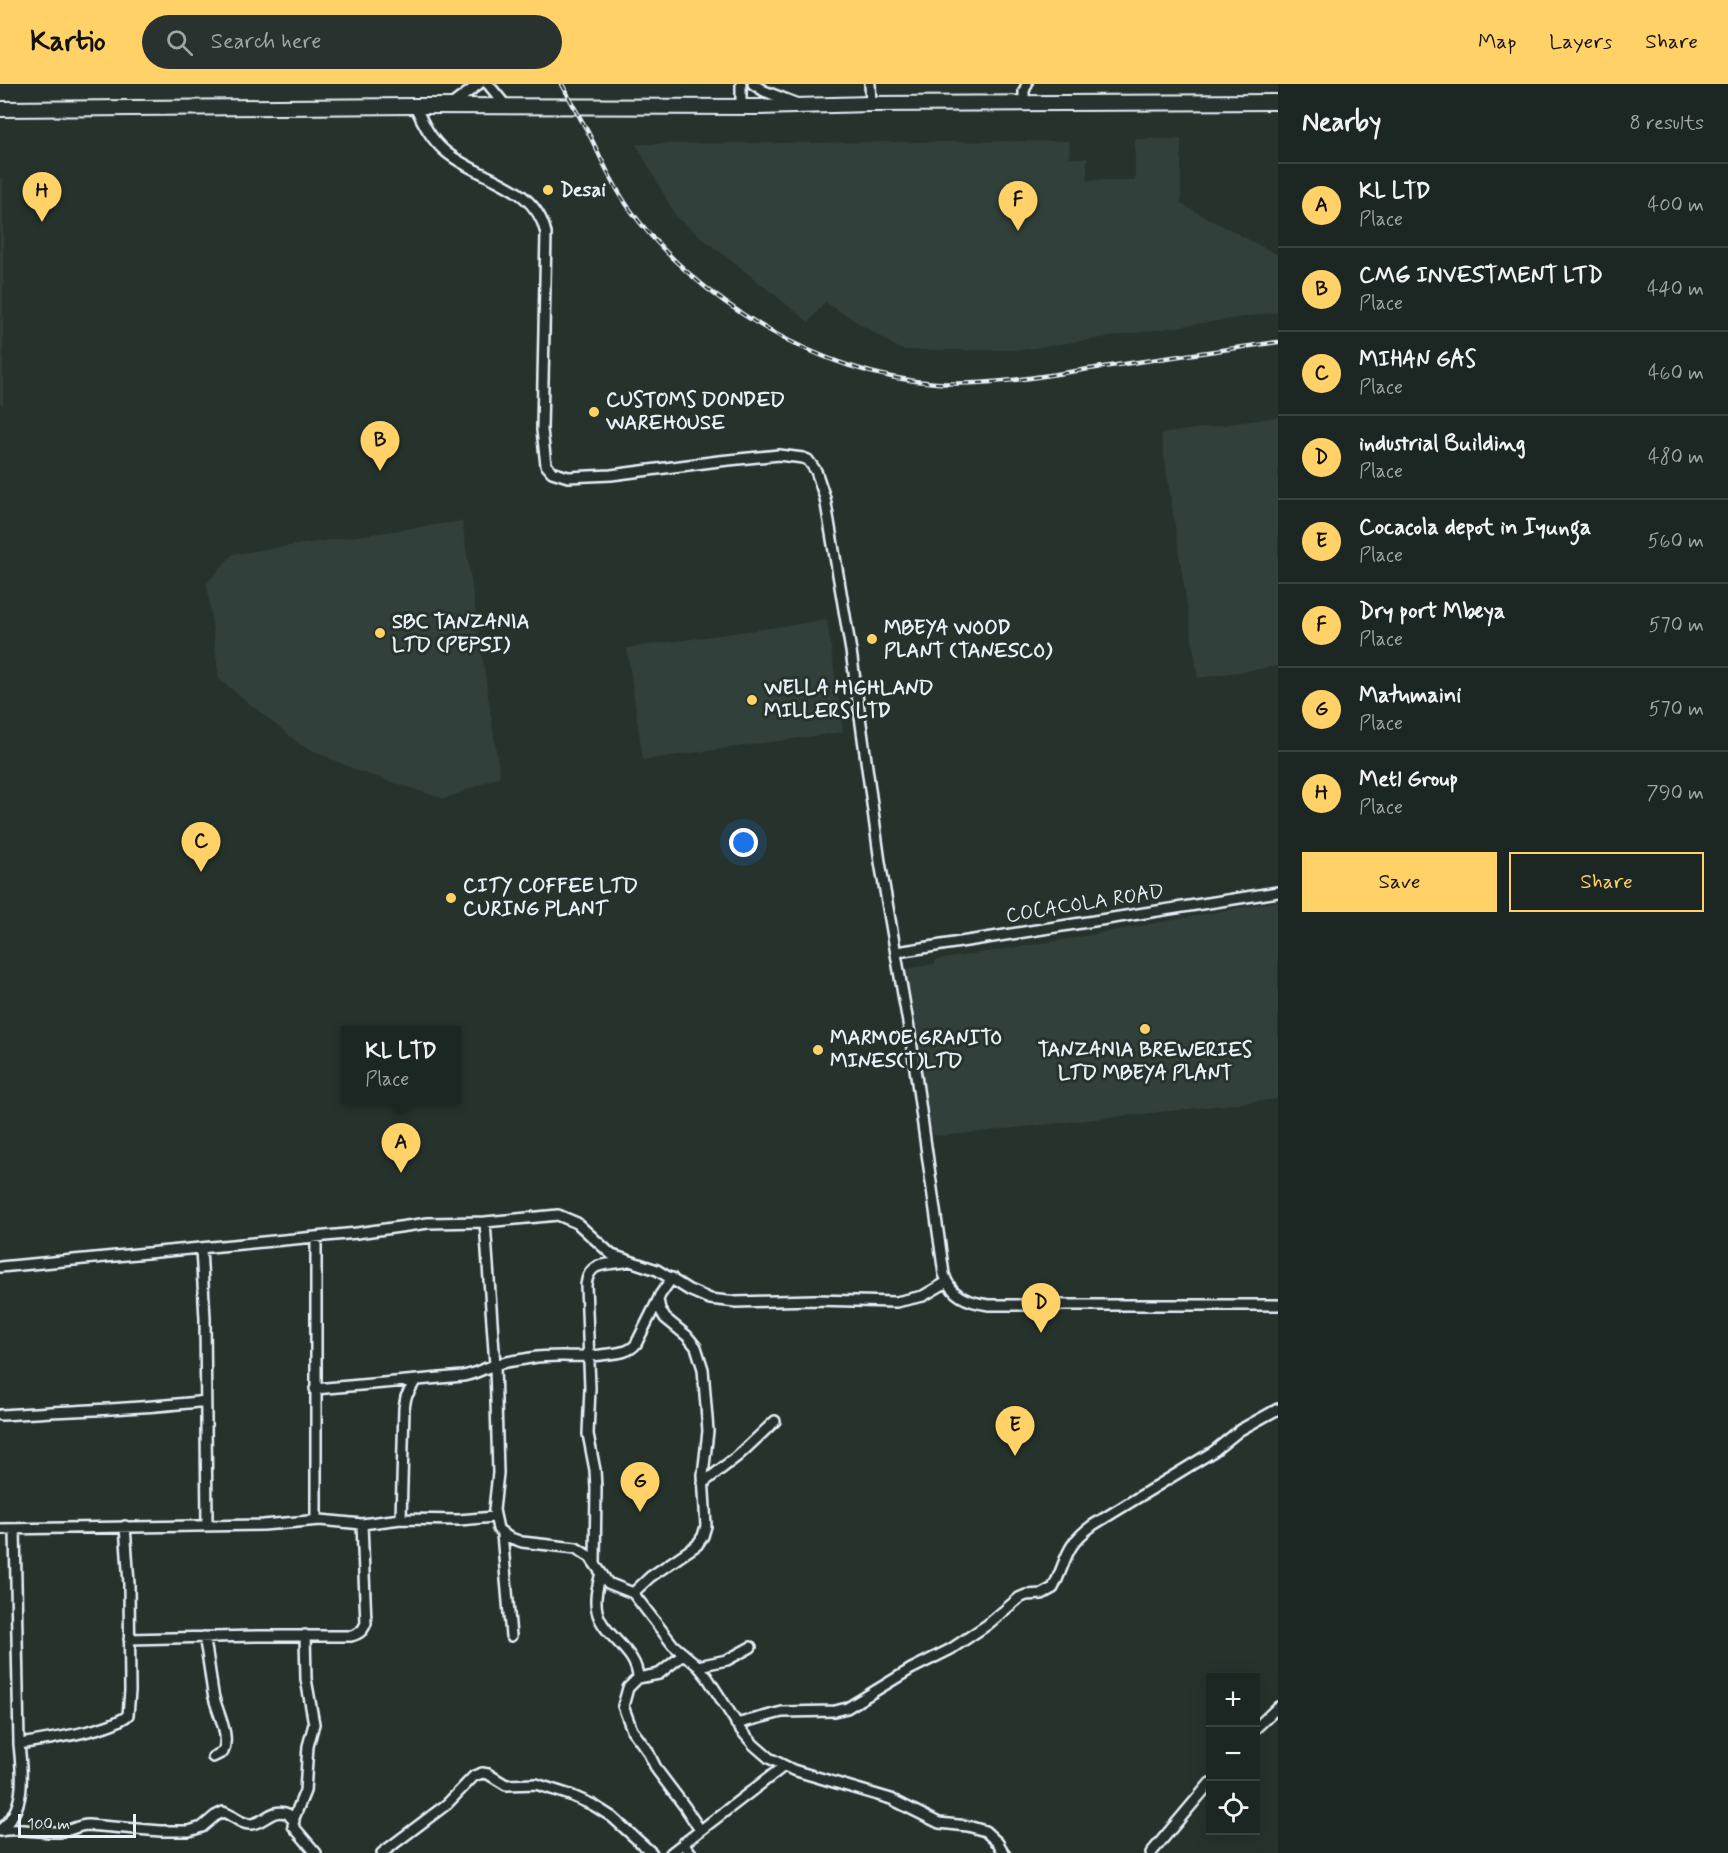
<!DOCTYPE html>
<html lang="en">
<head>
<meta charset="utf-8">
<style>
  body { margin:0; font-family:Mynerve,sans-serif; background:#29322f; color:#f1f3f6 }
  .controls { position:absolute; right:18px; bottom:18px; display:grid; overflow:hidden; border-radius:0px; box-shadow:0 3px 15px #0003 }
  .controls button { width:54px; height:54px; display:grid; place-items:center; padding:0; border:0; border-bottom:2px solid #3a4340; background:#1c2622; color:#f1f3f6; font:30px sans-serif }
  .scale { position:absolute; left:18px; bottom:15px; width:118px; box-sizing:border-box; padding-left:6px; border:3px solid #e8f1f8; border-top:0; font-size:16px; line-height:21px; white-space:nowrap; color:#e8f1f8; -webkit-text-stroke:4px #26332d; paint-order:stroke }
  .you { position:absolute; left:744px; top:759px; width:21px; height:21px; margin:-15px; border:4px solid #fff; border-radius:50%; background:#1a73e8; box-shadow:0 0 0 9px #1a73e833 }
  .badge { display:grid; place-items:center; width:39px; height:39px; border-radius:50%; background:#ffd166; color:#111; font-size:20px; font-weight:700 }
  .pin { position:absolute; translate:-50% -50px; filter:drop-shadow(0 2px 3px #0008) }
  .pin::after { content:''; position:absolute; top:32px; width:21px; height:18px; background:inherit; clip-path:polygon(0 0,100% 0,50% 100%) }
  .popup { position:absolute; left:341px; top:942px; width:120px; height:78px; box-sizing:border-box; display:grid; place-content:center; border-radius:0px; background:#1c2622; filter:drop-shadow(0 2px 4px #0005); font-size:20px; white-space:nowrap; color:#a0a5a5 }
  .popup b { font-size:22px; color:#f1f3f6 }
  .popup::after { content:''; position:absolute; left:50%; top:100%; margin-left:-12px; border:12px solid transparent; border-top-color:#1c2622 }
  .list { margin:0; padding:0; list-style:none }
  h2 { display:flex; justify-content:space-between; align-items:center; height:78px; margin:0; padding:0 24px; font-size:26px }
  h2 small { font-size:20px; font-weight:400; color:#a0a5a5 }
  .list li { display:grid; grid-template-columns:39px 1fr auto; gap:18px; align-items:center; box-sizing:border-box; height:84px; padding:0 24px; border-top:2px solid #3a4340 }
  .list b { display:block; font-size:22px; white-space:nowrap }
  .list p { margin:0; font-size:20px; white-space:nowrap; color:#a0a5a5 }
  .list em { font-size:20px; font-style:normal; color:#a0a5a5 }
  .actions { display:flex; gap:12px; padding:18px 24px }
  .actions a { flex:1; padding:14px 0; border:2px solid #ffd166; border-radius:0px; text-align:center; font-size:21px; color:#ffd166 }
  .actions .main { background:#ffd166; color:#111 }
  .icon { flex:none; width:33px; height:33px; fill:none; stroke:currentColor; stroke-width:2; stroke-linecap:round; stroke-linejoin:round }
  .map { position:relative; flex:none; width:1278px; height:1769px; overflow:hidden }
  header { display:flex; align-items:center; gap:36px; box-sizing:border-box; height:84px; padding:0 30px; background:#ffd166; color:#111 }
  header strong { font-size:28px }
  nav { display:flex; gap:33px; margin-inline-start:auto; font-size:21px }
  .search { width:420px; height:54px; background:#29322f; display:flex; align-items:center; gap:15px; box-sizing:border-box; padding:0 21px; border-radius:33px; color:#a0a5a5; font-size:22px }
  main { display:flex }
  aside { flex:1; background:#1c2622 }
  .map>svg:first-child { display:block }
  .built { fill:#333f3a }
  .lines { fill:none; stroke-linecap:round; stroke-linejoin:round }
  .minor-casing { stroke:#e8f1f8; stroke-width:14 }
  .highway-casing { stroke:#e8f1f8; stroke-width:18 }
  .minor { stroke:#26332d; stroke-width:9 }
  .highway { stroke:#26332d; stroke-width:14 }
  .rail-casing { stroke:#e8f1f8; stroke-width:4.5 }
  .rail { stroke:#26332d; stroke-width:2; stroke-dasharray:7; stroke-linecap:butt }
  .poi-dot { fill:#ffd166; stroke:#26332d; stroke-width:2 }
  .labels { text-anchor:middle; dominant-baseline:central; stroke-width:6; stroke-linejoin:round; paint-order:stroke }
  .poi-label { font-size:20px; font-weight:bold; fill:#e8f1f8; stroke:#26332d; text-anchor:start }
  .street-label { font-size:20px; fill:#e8f1f8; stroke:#26332d }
</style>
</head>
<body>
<header>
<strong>Kartio</strong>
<div class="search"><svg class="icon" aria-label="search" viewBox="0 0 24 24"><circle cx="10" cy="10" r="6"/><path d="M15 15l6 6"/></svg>Search here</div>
<nav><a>Map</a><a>Layers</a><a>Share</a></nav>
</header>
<main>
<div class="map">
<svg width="1278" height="1769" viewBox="0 0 1278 1769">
  <rect width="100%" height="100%" fill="#26332d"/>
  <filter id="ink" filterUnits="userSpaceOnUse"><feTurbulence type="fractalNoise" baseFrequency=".0167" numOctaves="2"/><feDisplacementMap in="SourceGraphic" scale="12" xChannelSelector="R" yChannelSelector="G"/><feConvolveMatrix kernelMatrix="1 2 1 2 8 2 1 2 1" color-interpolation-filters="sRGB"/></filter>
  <g filter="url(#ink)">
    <path class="built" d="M1135,55H1181V120L1278,171V228L1020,266H902L825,218L809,238L677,134L636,60L1069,57L1070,74H1087V96H1135Z
      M3,94V319H0V95Z
      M1278,333V582L1198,594L1161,350Z
      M462,437L500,692L445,715L358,687L301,661L219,595L207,499L233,470Z
      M827,536L843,648L643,676L627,564Z
      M1278,817V1015L942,1052L941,1051L924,1052L900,886L934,880L937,876L1074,854Z"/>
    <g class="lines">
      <defs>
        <path id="minor" d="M488,0L507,23
          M741,0V23
          M753,0L764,7L798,20
          M870,0L871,20
          M1024,19V7L1027,0
          M415,22C423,39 431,56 446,68C481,97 534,99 546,149L542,346L546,381L552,388L568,393L611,391L719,377L779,371L803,374L808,376L816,387L825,414L851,567L880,778L911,956L944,1190C951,1212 967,1218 989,1221H1278
          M450,22L479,0
          M897,868L1278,808
          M485,1138L495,1281L498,1389L494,1426L498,1445L508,1453L522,1458L576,1464L590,1473L608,1499L633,1509L673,1561L698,1582L707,1593L741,1646L754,1661L769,1674L793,1686L891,1715L939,1739L968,1742L985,1747L998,1759L1004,1769
          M316,1153V1436
          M201,1165L205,1234L207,1441
          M0,1183L357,1149L428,1139L485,1138L558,1131L577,1139L612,1171L657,1186L689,1206L710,1215L736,1218L815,1216L896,1218L923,1212L947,1198
          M315,1305L463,1292C476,1290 486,1283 498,1280C509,1277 520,1276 531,1274C554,1270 578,1274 601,1271C613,1269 628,1270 636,1260L658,1216
          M0,1331C68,1326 137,1326 205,1317
          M703,1399L739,1371L775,1337
          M401,1435L404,1324L406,1313L415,1297
          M0,1445L263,1441L320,1436L362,1440L401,1435L459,1436L494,1433
          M502,1450L511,1552
          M595,1479L596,1404L595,1386L588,1350L590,1304L586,1201C589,1177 605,1181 625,1178
          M601,1489C598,1501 594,1514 597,1527C603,1553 637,1565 638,1594
          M633,1509L650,1493L697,1461L703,1452L706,1442L703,1391L708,1347L703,1285L696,1263L687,1252L665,1234L660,1225L658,1216L660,1211L672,1194
          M305,1551L306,1595L314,1640L308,1662L305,1707L294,1734L293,1742L316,1769
          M204,1553C208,1571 210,1590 213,1609C216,1627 231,1650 223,1668L213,1673
          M129,1555L256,1552H351C359,1550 363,1547 366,1539L362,1440
          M684,1570L659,1590L638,1594L628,1604L623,1622L632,1646L647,1666L657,1686L685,1723L700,1746
          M698,1582L727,1576L751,1563
          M736,1640L782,1628L835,1627L847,1624L911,1585L951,1565L987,1541L1019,1514L1026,1511L1042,1510L1053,1504C1068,1475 1063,1463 1093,1441L1214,1367L1240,1346L1278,1325
          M1256,1644L1278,1623
          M19,1660C44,1656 110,1647 128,1631L130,1607L129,1500L125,1442
          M0,1746C27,1725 22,1690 19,1660L15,1445
          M0,1747C20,1743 39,1749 59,1748C69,1748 77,1741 88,1741L161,1747H189L202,1743L215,1732L223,1728C233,1731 241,1741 251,1740C265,1739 272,1723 288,1730L294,1737
          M683,1759L691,1769
          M382,1769L447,1720L474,1692L482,1689L488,1690L506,1701L536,1700L570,1711L593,1721L612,1733L652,1769
          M671,1769L784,1682
          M1151,1769L1210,1699"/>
        <path id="highway" d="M0,25L415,22L757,23L871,20L1278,18"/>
      </defs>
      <use href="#minor" class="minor-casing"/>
      <use href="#highway" class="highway-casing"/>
      <use href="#minor" class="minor"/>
      <use href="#highway" class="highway"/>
      <defs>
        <path id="rail" d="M562,0C571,18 581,35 590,52C602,76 613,102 629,124C695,216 821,292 936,299C987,302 1039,293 1089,285C1152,276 1215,267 1278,258"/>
      </defs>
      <use href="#rail" class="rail-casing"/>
      <use href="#rail" class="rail"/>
    </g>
  </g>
  <g class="poi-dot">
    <circle cx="548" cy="106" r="6"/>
    <circle cx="594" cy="328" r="6"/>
    <circle cx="380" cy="549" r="6"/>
    <circle cx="872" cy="555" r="6"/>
    <circle cx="752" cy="616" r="6"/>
    <circle cx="451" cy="814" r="6"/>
    <circle cx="1145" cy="945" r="6"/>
    <circle cx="818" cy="966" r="6"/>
  </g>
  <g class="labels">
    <g class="poi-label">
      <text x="560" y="106">Desai</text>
      <text x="606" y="316">CUSTOMS DONDED<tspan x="606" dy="23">WAREHOUSE</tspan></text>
      <text x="392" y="538">SBC TANZANIA<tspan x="392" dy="23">LTD (PEPSI)</tspan></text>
      <text x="884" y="544">MBEYA WOOD<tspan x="884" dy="23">PLANT (TANESCO)</tspan></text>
      <text x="764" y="604">WELLA HIGHLAND<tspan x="764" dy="23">MILLERS LTD</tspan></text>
      <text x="463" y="802">CITY COFFEE LTD<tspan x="463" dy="23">CURING PLANT</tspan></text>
      <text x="830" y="954">MARMOE GRANITO<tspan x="830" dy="23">MINES(T)LTD</tspan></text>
      <text x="1145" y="966" text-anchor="middle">TANZANIA BREWERIES<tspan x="1145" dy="23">LTD MBEYA PLANT</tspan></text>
    </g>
    <g class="street-label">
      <text transform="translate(1085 820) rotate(-9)">COCACOLA ROAD</text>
    </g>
  </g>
</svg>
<div class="controls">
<button>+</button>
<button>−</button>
<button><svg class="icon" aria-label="locate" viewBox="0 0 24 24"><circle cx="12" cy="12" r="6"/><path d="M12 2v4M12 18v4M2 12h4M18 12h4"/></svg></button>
</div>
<div class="scale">100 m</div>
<div class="you"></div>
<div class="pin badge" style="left:401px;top:1089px">A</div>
<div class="popup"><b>KL LTD</b>Place</div>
<div class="pin badge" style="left:380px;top:387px">B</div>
<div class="pin badge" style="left:201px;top:788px">C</div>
<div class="pin badge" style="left:1041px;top:1249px">D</div>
<div class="pin badge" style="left:1015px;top:1372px">E</div>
<div class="pin badge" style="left:1018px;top:147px">F</div>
<div class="pin badge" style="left:640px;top:1428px">G</div>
<div class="pin badge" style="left:42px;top:138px">H</div>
</div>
<aside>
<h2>Nearby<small>8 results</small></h2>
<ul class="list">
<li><span class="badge">A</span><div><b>KL LTD</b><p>Place</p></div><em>400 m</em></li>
<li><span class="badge">B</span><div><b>CMG INVESTMENT LTD</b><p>Place</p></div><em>440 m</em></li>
<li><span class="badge">C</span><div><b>MIHAN GAS</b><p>Place</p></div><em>460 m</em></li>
<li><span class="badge">D</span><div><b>industrial Building</b><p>Place</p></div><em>480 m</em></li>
<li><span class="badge">E</span><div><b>Cocacola depot in Iyunga</b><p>Place</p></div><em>560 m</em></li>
<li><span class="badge">F</span><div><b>Dry port Mbeya</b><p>Place</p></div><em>570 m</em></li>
<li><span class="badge">G</span><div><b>Matumaini</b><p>Place</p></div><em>570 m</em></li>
<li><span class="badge">H</span><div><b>Metl Group</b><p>Place</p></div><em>790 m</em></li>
</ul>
<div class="actions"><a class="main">Save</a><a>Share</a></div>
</aside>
</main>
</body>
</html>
